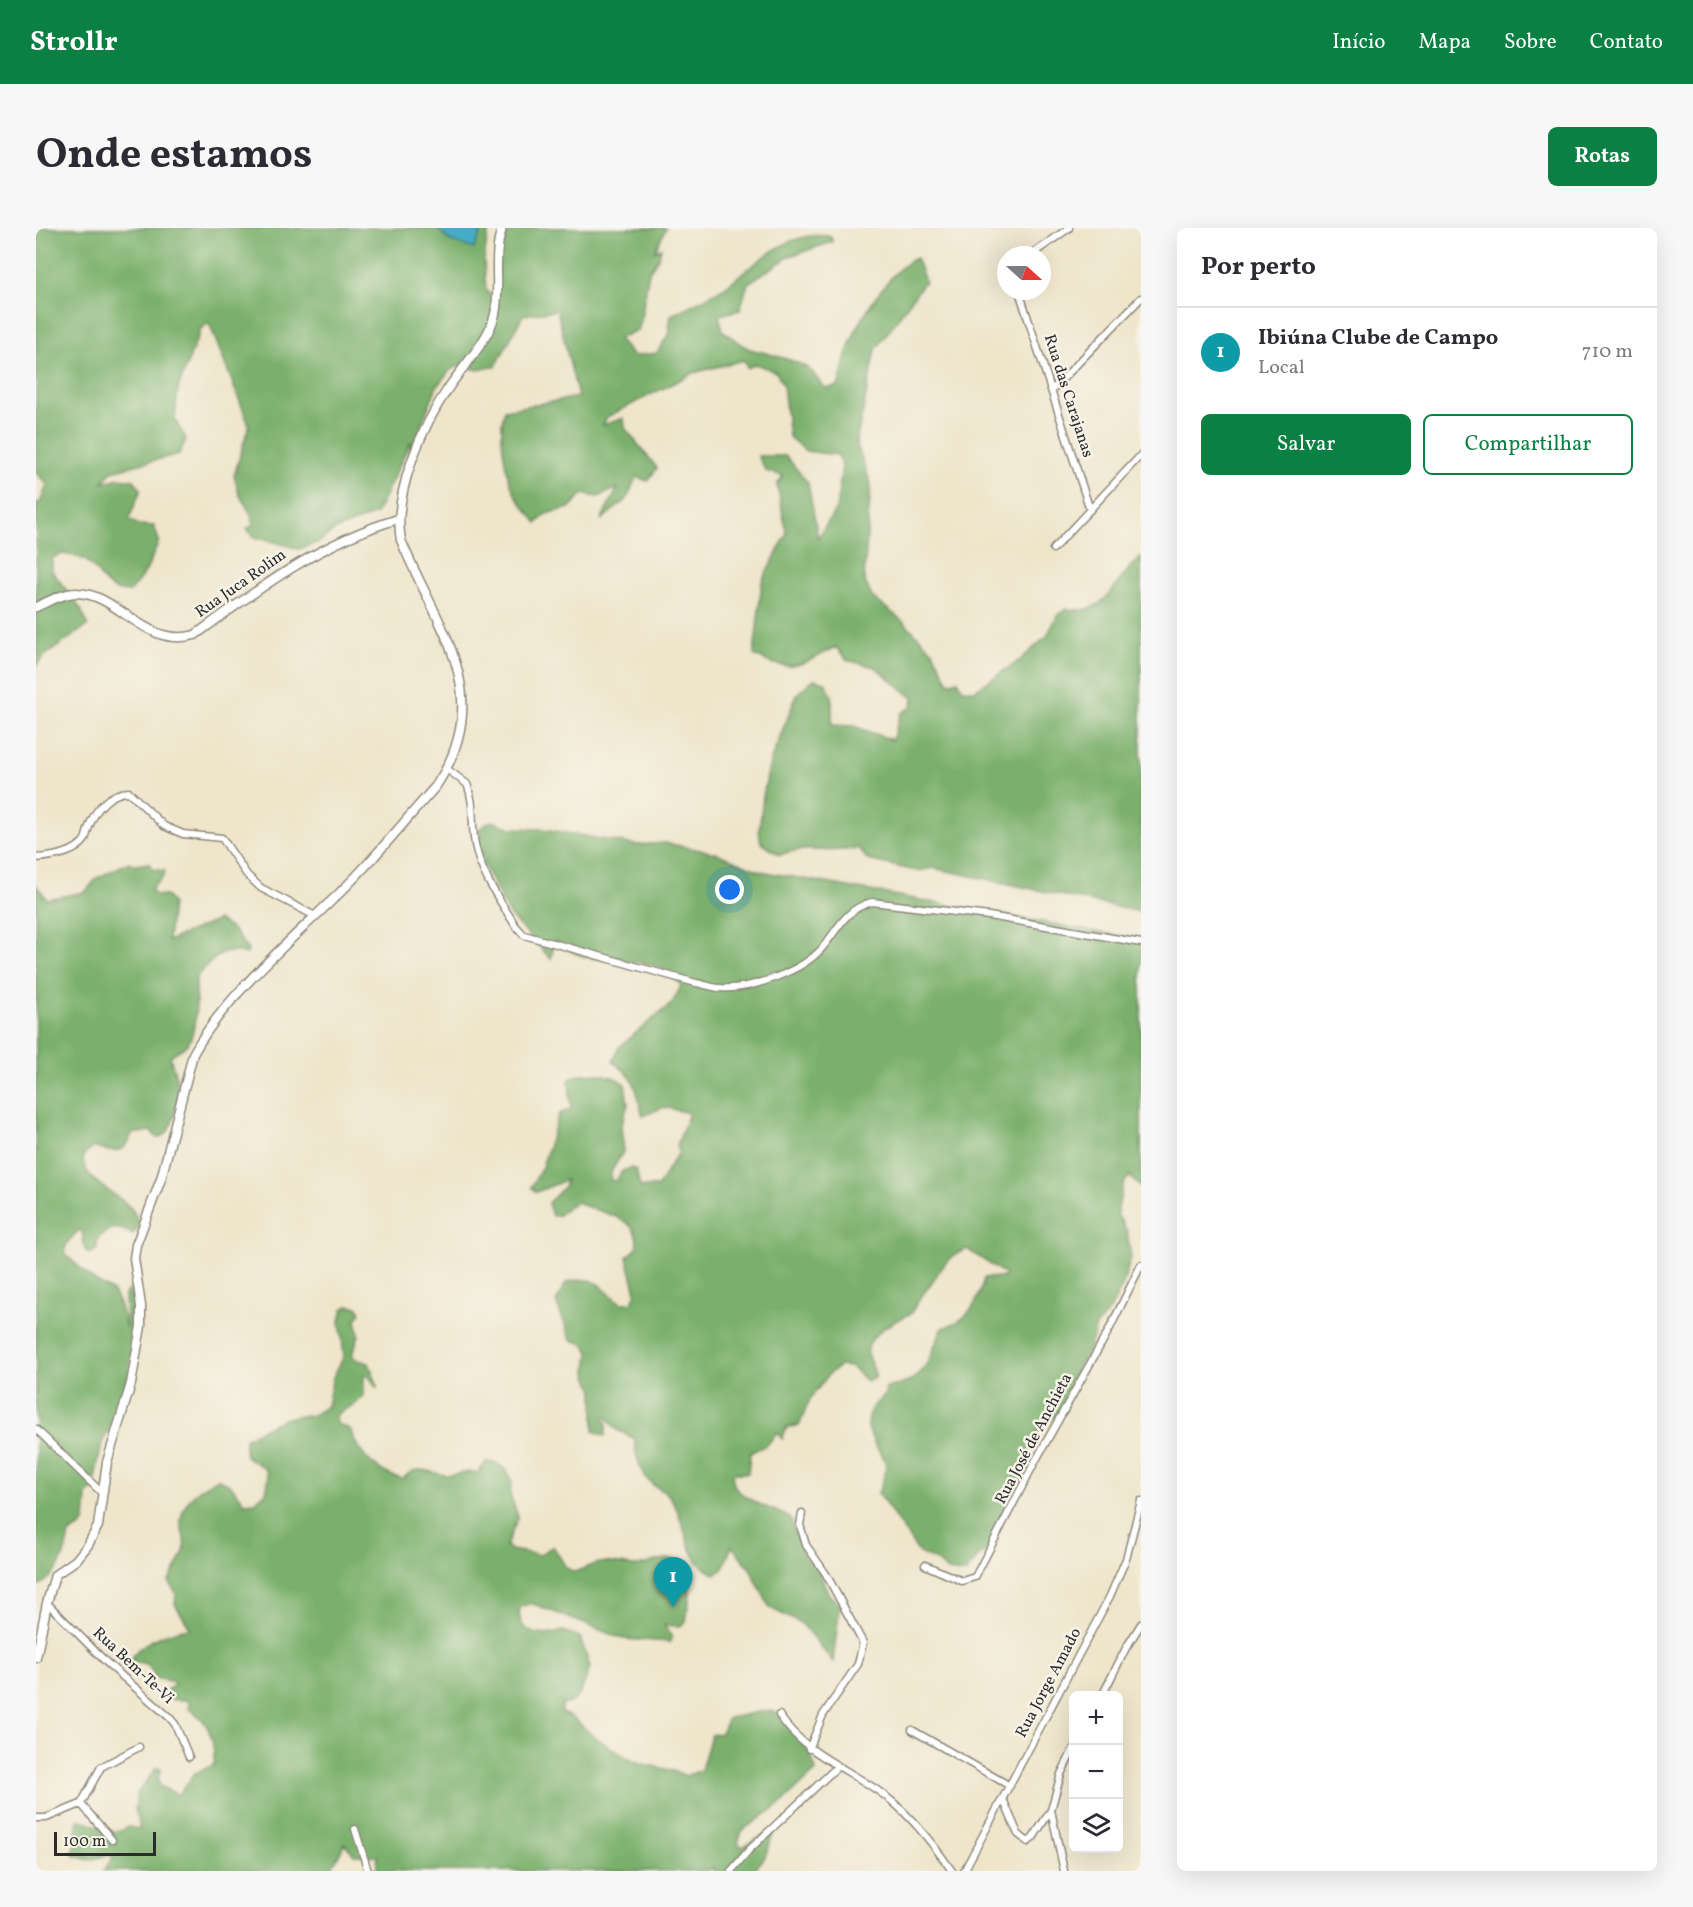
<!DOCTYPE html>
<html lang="pt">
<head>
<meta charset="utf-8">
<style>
  body { margin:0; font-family:Vollkorn,serif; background:#f7f7f7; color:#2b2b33 }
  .controls { position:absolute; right:18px; bottom:18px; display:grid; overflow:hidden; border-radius:9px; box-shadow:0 6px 24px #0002 }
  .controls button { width:54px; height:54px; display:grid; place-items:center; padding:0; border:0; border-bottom:2px solid #e1e1e2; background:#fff; color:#2b2b33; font:30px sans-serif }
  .compass { position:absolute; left:961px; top:18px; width:54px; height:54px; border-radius:50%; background:#fff; box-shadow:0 6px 24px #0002; rotate:111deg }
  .scale { position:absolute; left:18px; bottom:15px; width:102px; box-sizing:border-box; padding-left:6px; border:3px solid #2b2b2b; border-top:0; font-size:16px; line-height:21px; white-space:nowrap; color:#2b2b2b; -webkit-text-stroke:4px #f7f3e8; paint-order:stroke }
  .you { position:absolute; left:694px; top:662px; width:21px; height:21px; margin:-15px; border:4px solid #fff; border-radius:50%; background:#1a73e8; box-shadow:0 0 0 9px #1a73e833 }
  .badge { display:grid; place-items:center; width:39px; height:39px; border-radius:50%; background:#0b8043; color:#fff; font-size:20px; font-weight:700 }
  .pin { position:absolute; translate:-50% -50px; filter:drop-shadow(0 2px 3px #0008) }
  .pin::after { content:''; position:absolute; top:32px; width:21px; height:18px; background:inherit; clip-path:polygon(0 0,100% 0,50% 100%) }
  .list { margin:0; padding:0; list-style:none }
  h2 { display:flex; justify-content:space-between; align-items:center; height:78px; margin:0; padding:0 24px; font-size:26px }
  h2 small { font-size:20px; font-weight:400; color:#7c7c81 }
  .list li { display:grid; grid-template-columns:39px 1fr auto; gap:18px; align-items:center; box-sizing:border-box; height:90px; padding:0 24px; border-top:2px solid #e1e1e2 }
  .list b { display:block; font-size:22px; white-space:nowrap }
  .list p { margin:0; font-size:20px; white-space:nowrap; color:#7c7c81 }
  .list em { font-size:20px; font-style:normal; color:#7c7c81 }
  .actions { display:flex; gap:12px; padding:18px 24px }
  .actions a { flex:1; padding:14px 0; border:2px solid #0b8043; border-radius:9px; text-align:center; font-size:21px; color:#0b8043 }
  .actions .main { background:#0b8043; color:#fff }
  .icon { flex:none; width:33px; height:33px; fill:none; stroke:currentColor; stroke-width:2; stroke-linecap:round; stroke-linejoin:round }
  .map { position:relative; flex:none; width:1105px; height:1643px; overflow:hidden; border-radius:9px }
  header { display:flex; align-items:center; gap:36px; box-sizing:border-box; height:84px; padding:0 30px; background:#0b8043; color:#fff }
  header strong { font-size:28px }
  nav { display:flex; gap:33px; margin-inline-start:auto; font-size:21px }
  .intro { display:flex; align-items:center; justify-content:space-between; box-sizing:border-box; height:144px; padding:0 36px }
  h1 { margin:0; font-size:42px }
  .button { padding:15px 27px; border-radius:9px; background:#0b8043; color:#fff; font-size:21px; font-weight:700 }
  main { display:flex; gap:36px; padding:0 36px }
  aside { flex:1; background:#fff; border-radius:9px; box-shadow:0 6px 24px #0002 }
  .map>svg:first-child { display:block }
  .forest { fill:#7ab06c; stroke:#526e4c; stroke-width:1.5 }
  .water { fill:#45adc5; stroke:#386c78; stroke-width:1.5 }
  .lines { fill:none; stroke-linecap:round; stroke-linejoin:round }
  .street-casing { stroke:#8d887b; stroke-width:9 }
  .secondary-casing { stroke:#8d887b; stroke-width:11 }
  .street { stroke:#fff; stroke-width:6 }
  .secondary { stroke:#fff; stroke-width:8 }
  .labels { text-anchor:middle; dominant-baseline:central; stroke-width:5; stroke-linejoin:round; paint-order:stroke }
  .street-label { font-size:16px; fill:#2b2b2b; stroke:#f7f3e8 }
</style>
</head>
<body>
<header>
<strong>Strollr</strong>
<nav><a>Início</a><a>Mapa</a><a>Sobre</a><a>Contato</a></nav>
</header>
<div class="intro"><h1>Onde estamos</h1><a class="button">Rotas</a></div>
<main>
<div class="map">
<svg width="1105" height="1643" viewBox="0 0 1105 1643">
  <rect width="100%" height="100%" fill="#f7f3e8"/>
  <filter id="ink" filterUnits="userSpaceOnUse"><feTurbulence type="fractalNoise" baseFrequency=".0167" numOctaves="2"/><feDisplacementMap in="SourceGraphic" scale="12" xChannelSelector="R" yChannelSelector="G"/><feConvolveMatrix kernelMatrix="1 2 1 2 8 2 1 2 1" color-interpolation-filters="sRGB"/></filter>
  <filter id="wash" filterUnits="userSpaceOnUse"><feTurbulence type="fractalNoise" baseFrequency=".008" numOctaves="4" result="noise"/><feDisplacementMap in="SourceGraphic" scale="24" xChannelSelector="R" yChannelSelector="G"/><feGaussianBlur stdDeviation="1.35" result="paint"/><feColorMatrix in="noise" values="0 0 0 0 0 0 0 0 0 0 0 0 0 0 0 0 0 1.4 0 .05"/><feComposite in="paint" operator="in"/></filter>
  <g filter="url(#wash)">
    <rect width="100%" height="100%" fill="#efe5cb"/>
    <path class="forest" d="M0,0H453L448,31L450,62L461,74L462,30L469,6L476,5L479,0H630L619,23L625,20L623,29L613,44L603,101L582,111L597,128L621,125L635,102L633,99L635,87C654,77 676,68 693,56C721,34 756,0 795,9L797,14L754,28L712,55L704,82L683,87L687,103C695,108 705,118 714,121C732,126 750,129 768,138C779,143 780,153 790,160L802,158C806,148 807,137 810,127C819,98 852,42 880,30L889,53L840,121L820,214L835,256L828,351L836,369L868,394L897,423L913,455L922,452L927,461L939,462L983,433L1011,408L1021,388L1031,381C1074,389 1077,350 1105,329V684L897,640L881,643L832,632L822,620C795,627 769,616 744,627L725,615L723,603L727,568L734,534L761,466L778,451L789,454L796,468V497L818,498L856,512L865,485L876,479L877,470L839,439L811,432L800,419C765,437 755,447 718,427L726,353L751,306L741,257L747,248L730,243L722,228H750L772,255L782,310L800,281L806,238L802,227L770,223L753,209L747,157L740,144L720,136L711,140L708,132L657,145L571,189L567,197L588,190L589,200L621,240L612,253L600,249L591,271L565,292L582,260L562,269L547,266L533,280L510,286L501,295C495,287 486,278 481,269C470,251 461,202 469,182L542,169L521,82L487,87L460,138L442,142L425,137L414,142L401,158L374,225L375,213L340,286L299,302L283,314L263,321L229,311H220L211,301L217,297L215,286L203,266L198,248L213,197L173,95L165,100L142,160L139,192L150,211L143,226L76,243L66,255L83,250L98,252L105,261L93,291L102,297L118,298L123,313L111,341L94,364C64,363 69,347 50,333C44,328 34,327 27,326L16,330V343L44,380L52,397L7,429L0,438V275H4L11,256L0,245Z
      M455,593L476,600L508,601L600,617L629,615L680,625L724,643L1105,712V960L1094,948L1087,956L1081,986L1091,1003L1095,1029L1088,1054L1074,1082L1060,1098L1054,1120L1034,1152L1030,1183L1022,1189L1019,1188L1009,1199L999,1205L992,1244L986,1255L984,1253L977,1260L952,1322L943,1328L930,1345L911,1343L901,1333L883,1325L842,1265C846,1256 852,1242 849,1232C847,1228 843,1224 841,1220C828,1195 826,1186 849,1167L850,1159C892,1156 891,1131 906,1101C912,1097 919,1096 924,1092C939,1081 944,1067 948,1050L968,1049L969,1046L931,1021C906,1031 905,1043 891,1061C884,1070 879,1075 876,1085C861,1092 828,1106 832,1127C833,1136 840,1141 839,1150L830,1153L815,1139L804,1138L793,1146L774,1171L763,1198L751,1199L746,1211L741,1204L732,1216L714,1225L712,1245H697C691,1271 738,1279 754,1290L768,1329L781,1339L793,1367L804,1376L797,1434L766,1396L734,1380L713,1339L696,1318L686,1342L679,1346C648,1336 651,1290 633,1268C629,1263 622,1260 617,1257C605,1247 598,1225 599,1211L581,1202L570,1189L567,1190L571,1195L569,1208L558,1203V1163L551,1145L553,1124L548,1116L535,1112L520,1074L530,1055C564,1045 561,1059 585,1075H596L600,1064L591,1029L600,1021C608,987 561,986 541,974L534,977L523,987L516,988L512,975L528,959L530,952L500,964L495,959L506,939L523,886L535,881L533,852C547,841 576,845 589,856L592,876L585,900L588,922L575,944V953H580L586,943L595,940L600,942L604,959H622C629,948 634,934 643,925L641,917L653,885L628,879L607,888C599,861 603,851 577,834L583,819L636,775L645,758C625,722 570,740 539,725C532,722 525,717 519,712L515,731L474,688L448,638L439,611L444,600Z
      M93,634L99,637L113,635L117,641L129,643L128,648L115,661L119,667L130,668L136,675L132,713L182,692L197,702L212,722L211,726C186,718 176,732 160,749C160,766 162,801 152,815C148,821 139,823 134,829C136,836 139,844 141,852C143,866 140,908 121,910L115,903L96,906C94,909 94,912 92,915C85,927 68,923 58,919L47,928C46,962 102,967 103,999L96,1006C80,997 75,999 61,1011V1021L54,1026L49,1022L46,1003L43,1002L31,1015L28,1025L56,1051L77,1064L84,1078L90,1101L89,1067L92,1062L97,1063L102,1077L101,1099L88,1170L66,1215L57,1260L51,1267L49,1293L45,1299L33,1306C30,1328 21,1350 0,1359V657L11,671L49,664L61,650Z
      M312,1078L322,1079L325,1084L320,1092L323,1107L316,1127L319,1131L333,1135L342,1158L341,1160L332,1147H328V1167L319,1176L301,1186L300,1192L302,1197L314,1201C322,1227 341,1245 367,1251C381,1234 394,1246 412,1247C423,1247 432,1242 442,1245L450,1234L460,1235L469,1241L476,1253L474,1267L482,1289L470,1318L475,1322L503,1327L517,1318L529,1338L537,1344C546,1343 554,1336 563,1335C577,1333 587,1338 601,1338C611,1337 622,1330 633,1331C664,1333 653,1372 650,1393L644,1398L628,1397L636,1408L635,1414L587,1411L495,1375L484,1379C479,1406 506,1411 527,1403L544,1409L554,1439C547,1456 546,1476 526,1476V1485C540,1490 545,1498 556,1507C568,1516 583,1525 596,1532C614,1540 632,1539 650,1548L665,1542L675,1507L685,1505L692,1490C707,1489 729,1478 742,1486L774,1525L780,1543L746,1575L706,1603L702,1615L706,1619L731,1606H737L729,1629L717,1643H677V1639L672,1643H340L342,1628L318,1627L309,1615L294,1643H67L78,1629L71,1627L53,1632L37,1627L42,1592C61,1592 74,1612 92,1599L104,1601L99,1581L101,1566L120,1540H125L122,1550L124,1558L142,1567L159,1545L178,1537C179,1515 174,1492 153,1481V1475L149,1472L127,1471L129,1463L137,1458L138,1454L120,1450C113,1438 110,1431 95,1436C94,1416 138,1402 154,1400L139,1376L140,1366L133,1353C138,1343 145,1334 148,1323C151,1311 144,1302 145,1291C148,1271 165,1258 182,1251L194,1256L209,1275L219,1274L230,1264C236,1241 228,1238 209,1229V1211C217,1205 247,1190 256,1189C277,1186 271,1192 291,1178L297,1149L308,1128L304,1093L307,1081Z"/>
    <path class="water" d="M401,0H447L438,21L413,12Z"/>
  </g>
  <g filter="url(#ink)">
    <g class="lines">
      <defs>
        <path id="street" d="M995,27L1033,0
          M983,63L1054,282
          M1016,162L1105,70
          M1017,321L1105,227
          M411,541L431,556C440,577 434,599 440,621C446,648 465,674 479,697L488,707L660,755C667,756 675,759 683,760C712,763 768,743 787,719C803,700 809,681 836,674L953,688L1105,715
          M0,630C15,629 38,626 48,613C51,609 51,603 53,599C59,581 74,564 93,564L128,598L147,606L186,610L211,647L225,660L279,688
          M0,1201L66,1265
          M766,1285L764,1297L770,1317L790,1346L827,1415L822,1436L787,1487L773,1521
          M889,1337L926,1353L939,1349L1000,1232L1073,1102L1105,1037
          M11,1375L71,1435L133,1489L139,1496L153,1529
          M1066,1468L1090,1420L1105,1396
          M743,1487C770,1528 815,1541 852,1570C877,1590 898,1617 916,1643
          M876,1502L974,1558
          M967,1571L982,1606L992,1614L997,1610L1015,1582
          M45,1576L76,1612
          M0,1590H10L45,1576L65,1539L103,1519
          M319,1601L332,1643
          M695,1643L713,1622L801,1539
          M928,1643L1074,1368L1090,1331L1105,1273
          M1028,1643L1015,1582L1025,1546L1038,1520"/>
        <path id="secondary" d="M0,379C11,374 27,365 40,365C83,365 108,421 159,407C225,359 283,315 362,291
          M0,1430L11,1375L19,1347L40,1332L52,1317L62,1298L71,1234L95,1156L105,1098V1078L98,1030L100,1017L125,951L157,826C185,774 248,718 292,676C331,640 365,597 400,558C462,464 400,399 365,312C356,266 387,197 413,159C428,137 453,112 459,86C465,58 456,31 466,0"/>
      </defs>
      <use href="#street" class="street-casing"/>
      <use href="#secondary" class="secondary-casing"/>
      <use href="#street" class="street"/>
      <use href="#secondary" class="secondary"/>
    </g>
  </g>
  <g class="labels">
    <g class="street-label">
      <text transform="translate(1032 168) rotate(72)">Rua das Carajanas</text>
      <text transform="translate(205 356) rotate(-35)">Rua Juca Rolim</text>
      <text transform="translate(998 1211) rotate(-62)">Rua José de Anchieta</text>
      <text transform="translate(97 1438) rotate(43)">Rua Bem-Te-Vi</text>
      <text transform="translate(1013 1455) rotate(-62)">Rua Jorge Amado</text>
    </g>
  </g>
</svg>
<div class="controls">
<button>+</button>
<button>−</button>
<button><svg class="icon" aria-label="layers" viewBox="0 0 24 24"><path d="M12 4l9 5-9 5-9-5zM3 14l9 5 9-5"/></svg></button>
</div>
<svg class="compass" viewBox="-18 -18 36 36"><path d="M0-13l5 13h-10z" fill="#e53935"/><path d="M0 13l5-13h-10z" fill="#7c7c81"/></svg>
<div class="scale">100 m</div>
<div class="you"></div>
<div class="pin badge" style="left:637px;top:1379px;background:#0f9aa8">1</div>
</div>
<aside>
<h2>Por perto<small></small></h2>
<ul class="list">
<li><span class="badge" style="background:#0f9aa8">1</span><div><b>Ibiúna Clube de Campo</b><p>Local</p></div><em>710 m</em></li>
</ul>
<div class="actions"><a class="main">Salvar</a><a>Compartilhar</a></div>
</aside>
</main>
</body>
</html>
